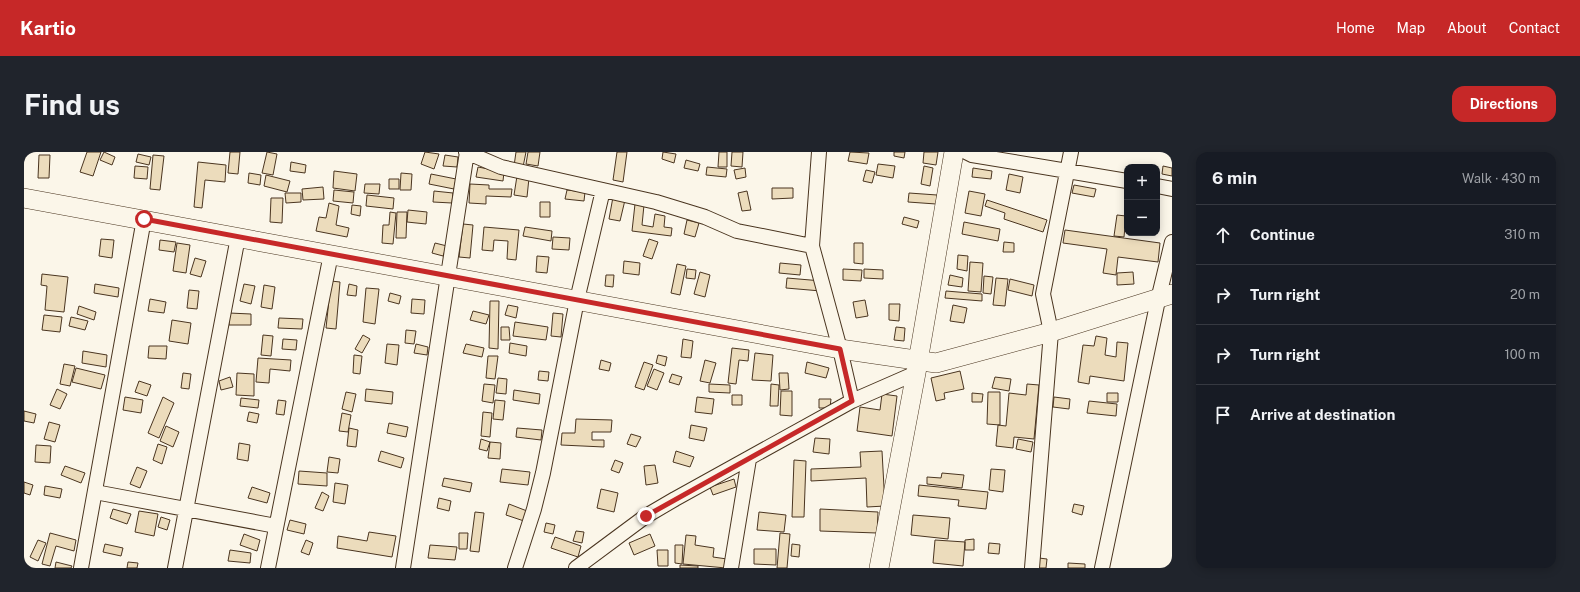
<!DOCTYPE html>
<html lang="en">
<head>
<meta charset="utf-8">
<style>
  body { margin:0; font-family:"Public Sans",sans-serif; background:#20242c; color:#f1f3f6 }
  .controls { position:absolute; right:12px; top:12px; display:grid; overflow:hidden; border-radius:8px; box-shadow:0 2px 10px #0003 }
  .controls button { width:36px; height:36px; display:grid; place-items:center; padding:0; border:0; border-bottom:1px solid #363941; background:#171b24; color:#f1f3f6; font:20px sans-serif }
  .stop { position:absolute; width:12px; height:12px; margin:-9px; border:3px solid #c62828; border-radius:50%; background:#fff }
  .stop.end { background:#c62828; border-color:#fff; box-shadow:0 1px 4px #0008 }
  .list { margin:0; padding:0; list-style:none }
  h2 { display:flex; justify-content:space-between; align-items:center; height:52px; margin:0; padding:0 16px; font-size:17px }
  h2 small { font-size:13px; font-weight:400; color:#9ea1a6 }
  .list li { display:grid; grid-template-columns:26px 1fr auto; gap:12px; align-items:center; box-sizing:border-box; height:60px; padding:0 16px; border-top:1px solid #363941 }
  .list b { display:block; font-size:15px; white-space:nowrap }
  .list em { font-size:13px; font-style:normal; color:#9ea1a6 }
  .icon { flex:none; width:22px; height:22px; fill:none; stroke:currentColor; stroke-width:2; stroke-linecap:round; stroke-linejoin:round }
  .map { position:relative; flex:none; width:1148px; height:416px; overflow:hidden; border-radius:12px }
  header { display:flex; align-items:center; gap:24px; box-sizing:border-box; height:56px; padding:0 20px; background:#c62828; color:#fff }
  header strong { font-size:19px }
  nav { display:flex; gap:22px; margin-inline-start:auto; font-size:14px }
  .intro { display:flex; align-items:center; justify-content:space-between; box-sizing:border-box; height:96px; padding:0 24px }
  h1 { margin:0; font-size:28px }
  .button { padding:10px 18px; border-radius:12px; background:#c62828; color:#fff; font-size:14px; font-weight:700 }
  main { display:flex; gap:24px; padding:0 24px }
  aside { flex:1; background:#171b24; border-radius:12px; box-shadow:0 2px 10px #0003 }
  .map>svg:first-child { display:block }
  .building { fill:#ecdcbc; stroke:#4a3520 }
  .lines { fill:none; stroke-linecap:round; stroke-linejoin:round }
  .street-casing { stroke:#4a3520; stroke-width:16 }
  .secondary-casing { stroke:#4a3520; stroke-width:20 }
  .street { stroke:#fbf6e9; stroke-width:14 }
  .secondary { stroke:#fbf6e9; stroke-width:19 }
  .route { stroke:#c62828; stroke-width:5 }
</style>
</head>
<body>
<header>
<strong>Kartio</strong>
<nav><a>Home</a><a>Map</a><a>About</a><a>Contact</a></nav>
</header>
<div class="intro"><h1>Find us</h1><a class="button">Directions</a></div>
<main>
<div class="map">
<svg width="1148" height="416" viewBox="0 0 1148 416">
  <rect width="100%" height="100%" fill="#fbf6e9"/>
  <path class="building" d="M63,0H77L69,24L56,20Z
    M80,0L91,5L88,13L76,8Z
    M206,0H216L214,22L204,21Z
    M243,0L253,2L249,23L238,21Z
    M401,0L415,2L410,17L397,12Z
    M492,0H502L499,15L490,14Z
    M504,0H516L514,14L502,12Z
    M593,0H603L599,30L589,28Z
    M639,0L652,2L650,11L638,7Z
    M695,0H703V15H694Z
    M708,0H719L718,15L707,14Z
    M826,0L845,1L843,12L824,9Z
    M870,0H881L880,6L870,4Z
    M900,0H914L912,13L899,11Z
    M114,2L127,5L125,13L112,10Z
    M15,3H26L25,26H14Z
    M129,3L140,4L136,38L126,37Z
    M421,3L434,5L433,15L419,14Z
    M662,8L676,12L674,19L660,16Z
    M174,10L202,13L201,30L181,28L178,56L170,55Z
    M267,10L282,13L281,21L266,19Z
    M854,12L871,14L869,26L852,23Z
    M111,14L124,15L123,27L110,26Z
    M900,14L909,16L906,34L897,32Z
    M1139,14L1148,16V24L1138,22Z
    M454,15L480,20L479,29L452,25Z
    M683,15L703,17L702,25L682,23Z
    M721,16L722,25L712,27L710,18Z
    M949,16L968,19L967,27L948,25Z
    M842,18L851,20L848,31L839,29Z
    M310,19L333,22L331,39L309,36Z
    M225,21L237,23L236,33L224,31Z
    M377,21L388,22L387,38H376Z
    M407,22L432,27L430,37L405,32Z
    M985,22L999,25L996,41L982,38Z
    M242,23L266,29L263,40L240,34Z
    M493,24L505,26L503,45L490,43Z
    M365,27H375V37H365Z
    M341,32H356L355,42L340,41Z
    M446,32L465,33V37H488L487,45L462,44V52L445,51Z
    M1050,33L1072,37L1070,45L1048,41Z
    M299,35L300,47L279,48L278,37Z
    M748,36H769V46L748,47Z
    M310,38L330,40L329,51L309,49Z
    M543,38L561,40L560,49L541,47Z
    M410,39L429,41L428,51L409,50Z
    M723,39L727,58L718,59L714,41Z
    M945,39L961,42L957,64L941,61Z
    M261,41H277V50L262,51Z
    M885,41L913,43L912,52L884,50Z
    M343,43L370,46L369,57L342,54Z
    M589,45L601,48L596,69L585,67Z
    M247,46H259L258,71L246,70Z
    M963,48L1023,68L1019,80L980,67L981,61L961,54Z
    M516,50H526V65H516Z
    M305,51L315,54L312,73L325,76L323,85L292,79L295,65L302,66Z
    M611,52L620,53L618,73L629,75L631,62L641,64L640,75L648,76L647,84L608,79Z
    M328,53L337,54L336,64L327,62Z
    M384,58L403,60L402,72L383,70Z
    M366,60L372,61L369,92L358,91L359,73H365Z
    M373,60H383L382,86H372Z
    M1093,63L1102,64L1100,85L1090,84Z
    M880,65L895,69L893,76L878,72Z
    M663,68L675,71L671,85L660,82Z
    M940,70L976,77L974,89L938,82Z
    M439,72L449,73L446,106L435,105Z
    M460,75L495,78L492,108L483,107L484,89L470,88L469,99L458,98Z
    M501,75L528,79L527,89L499,84Z
    M1041,78L1136,91L1134,110L1094,105L1092,123L1079,121L1083,97L1039,91Z
    M529,85L546,86L545,98L528,97Z
    M77,87L90,88L88,106L75,104Z
    M625,87L634,90L628,107L619,104Z
    M136,88L152,90L150,100L135,98Z
    M980,90L990,91V100H979Z
    M153,91L166,93L162,121L149,119Z
    M411,91L423,94L419,104L408,101Z
    M830,91H839V112L830,111Z
    M934,103L944,104L943,119L933,117Z
    M513,104L525,105L523,121L512,120Z
    M171,106L182,109L177,125L166,122Z
    M600,109L616,111L615,123L599,121Z
    M946,110L959,111L957,140L944,139Z
    M756,111L777,113L776,123L755,121Z
    M653,112L662,114L656,143L647,141Z
    M663,117L672,118L671,127L662,126Z
    M819,117L838,118L837,129L819,128Z
    M840,117L859,118V127L840,126Z
    M676,120L686,123L681,145L670,142Z
    M1109,120L1110,132L1093,133V121Z
    M18,122L44,125L40,160L21,158L23,134L17,133Z
    M582,123H590L589,135L581,134Z
    M926,123L939,126L938,135L924,133Z
    M960,124L969,125L967,142L959,141Z
    M763,126L798,129L797,139L762,136Z
    M972,126L984,127L981,154L969,153Z
    M986,127L1010,133L1008,144L984,138Z
    M307,129L316,130L312,177L302,176Z
    M71,132L95,136L94,145L70,141Z
    M220,132L231,134L227,152L216,149Z
    M325,132L333,134L332,144L323,143Z
    M240,133L251,135L248,157L237,155Z
    M342,136L355,137L351,172L339,170Z
    M165,138L175,139L173,157L163,156Z
    M922,139L958,142V149L921,146Z
    M366,141L377,144L375,152L364,149Z
    M126,147L142,150L140,161L124,159Z
    M388,147L401,148L400,162L387,161Z
    M841,148L844,164L832,166L829,150Z
    M466,149H475L474,197L465,196Z
    M865,152H876L875,169L865,168Z
    M484,153L494,155L492,166L481,163Z
    M929,153L943,156L940,171L926,169Z
    M55,154L72,160L70,168L53,162Z
    M449,159L465,163L462,172L446,168Z
    M205,161L227,162V173H205Z
    M529,161L539,162L537,185L527,184Z
    M20,163L38,165L36,180L18,178Z
    M47,165L64,169L61,178L45,174Z
    M255,166L279,167L278,177L254,176Z
    M148,168L167,171L164,192L145,189Z
    M491,170L524,175L522,188L489,184Z
    M477,175H485L486,188H477Z
    M872,175L881,176L880,189L870,188Z
    M382,178L392,179L390,192L381,191Z
    M239,183L249,184L247,204L237,203Z
    M339,183L346,187L338,201L331,197Z
    M1072,184L1083,186L1081,203L1092,205L1093,190L1104,191L1100,229L1066,224L1065,232L1054,230L1059,193L1070,194Z
    M259,187L273,188L272,198L258,197Z
    M659,187L669,189L667,206L657,205Z
    M486,191L503,194L502,204L485,201Z
    M363,192L375,193L373,213L361,211Z
    M392,192L404,195L403,203L390,201Z
    M442,192L460,196L458,205L439,201Z
    M125,194H143L142,207L124,206Z
    M708,196L725,198L724,209L715,208L712,232L704,231Z
    M59,199L83,203L82,215L58,211Z
    M731,201L749,203L747,229L728,228Z
    M330,203L338,204L336,222L329,221Z
    M634,203L643,205L641,214L632,211Z
    M464,204H474L471,227L462,226Z
    M234,206L267,208L266,219L246,217L245,231L232,230Z
    M577,208L587,211L585,219L575,217Z
    M681,208L692,211L686,231L676,229Z
    M620,210L629,213L620,238L611,235Z
    M783,210L805,216L802,226L781,221Z
    M40,212L51,214L46,234L36,232Z
    M52,216L81,223L77,237L48,230Z
    M630,217L640,221L633,238L623,234Z
    M515,219L525,220L524,229L514,228Z
    M936,219L940,237L920,241L921,247L912,249L907,226Z
    M159,221L167,222L165,237L157,236Z
    M213,221L230,222V244L212,243Z
    M755,221H764L765,237L756,238Z
    M648,222L658,225L655,233L645,230Z
    M206,225L209,235L197,238L195,229Z
    M971,225L987,227L985,239L968,236Z
    M474,226L483,227L482,242L472,241Z
    M115,229L127,233L123,244L111,240Z
    M460,232L471,233L469,251L458,249Z
    M685,232L706,233V241L685,240Z
    M747,232L755,233L754,254H746Z
    M1003,232L1015,233L1010,287L990,285L989,296L972,294L974,273L982,274L985,241L1002,243Z
    M33,237L43,242L36,257L26,253Z
    M342,237L369,240L368,252L341,249Z
    M490,238L516,242L515,252L489,248Z
    M757,239H768V264L756,263Z
    M322,240L332,242L328,260L318,257Z
    M964,240H976V273L963,272Z
    M948,241L959,242L958,250H948Z
    M1083,241H1094V250H1083Z
    M858,242L873,244L868,284L833,279L836,255L856,258Z
    M708,243H718V253H708Z
    M101,245L119,248L117,261L99,258Z
    M139,245L150,251L135,286L124,281Z
    M673,245L690,247L688,262L671,260Z
    M1030,245L1046,247L1045,257L1029,255Z
    M217,246L235,248L234,256L216,254Z
    M795,247H807L806,256H795Z
    M254,248L262,249L260,263L252,262Z
    M471,248L481,249L479,268L469,267Z
    M1065,249L1093,252L1092,264L1063,261Z
    M0,259L12,262L10,271L0,269Z
    M225,260L235,262L233,271L223,269Z
    M459,260L468,261L466,285L457,284Z
    M318,261L327,263L324,280L315,279Z
    M552,267L588,268L587,280H568V288H580V295L537,293L538,281H551Z
    M25,270L36,273L31,290L20,287Z
    M365,271L384,275L382,285L363,281Z
    M667,273L683,276L680,289L665,286Z
    M142,274L155,280L149,295L136,289Z
    M325,276L334,278L332,295L323,294Z
    M493,276L518,278L517,288L492,285Z
    M607,282L617,285L612,295L603,292Z
    M791,286L806,287L805,302L789,300Z
    M457,287L466,290L463,299L455,297Z
    M994,287L1009,290L1007,300L992,297Z
    M466,290L477,291L476,307L464,306Z
    M215,291L226,293L224,309L213,307Z
    M134,292L143,295L138,312L129,308Z
    M12,293L27,294L26,311L11,310Z
    M357,299L380,306L377,316L354,309Z
    M652,299L670,305L666,315L649,310Z
    M858,299L861,354L843,355L842,326L787,329V317L837,315L836,300Z
    M305,305L316,307L314,321L303,320Z
    M591,308L599,311L595,321L587,318Z
    M770,308L782,309L780,365H768Z
    M631,313L634,331L622,333L620,314Z
    M41,314L61,321L57,331L37,323Z
    M113,315L123,319L116,336L106,332Z
    M478,317L506,320L504,333L476,330Z
    M967,317L981,318L979,340L965,338Z
    M275,319L303,321V334L274,332Z
    M918,321L940,323L938,336L903,332V325L917,326Z
    M420,326L448,331L446,340L418,334Z
    M710,327L712,335L689,343L686,335Z
    M0,330L9,333L6,343L0,341Z
    M311,331L324,333L321,352L309,350Z
    M895,333L964,340L962,357L934,354L935,348L894,344Z
    M21,334L38,337L36,346L20,343Z
    M228,335L246,341L243,351L224,346Z
    M577,337L594,341L590,360L573,356Z
    M298,340L305,344L299,359L291,356Z
    M415,346L427,349L425,359L413,356Z
    M485,352L503,359L500,369L482,363Z
    M1050,352L1060,354L1058,363L1048,360Z
    M89,357L107,362L103,372L86,366Z
    M796,357L854,360L853,381L796,379Z
    M115,359L134,362L130,384L111,380Z
    M451,360L460,361L455,400L446,399Z
    M735,360L762,363L760,380L733,378Z
    M889,363L926,366L924,387L887,383Z
    M137,365L146,368L143,378L134,375Z
    M266,368L282,372L280,382L263,378Z
    M522,371L531,373L529,382L520,380Z
    M552,379L560,380L558,391L549,389Z
    M345,380L372,384L368,405L313,396L314,384L343,389Z
    M26,381L52,388L50,399L32,394L26,414L18,412Z
    M435,381H444L443,397H435Z
    M756,381L766,382L763,416H753Z
    M220,382L236,388L233,399L216,393Z
    M626,382L631,394L610,403L605,391Z
    M662,383L672,384L671,393L690,396L689,405L703,407L702,416L659,412Z
    M531,385L557,394L554,405L527,396Z
    M950,387V398H941V388Z
    M14,388L22,391L14,409L6,405Z
    M282,388L289,391L285,403L277,400Z
    M911,388L941,390L939,414L909,411Z
    M965,391L976,392L975,402L964,401Z
    M81,392L99,396L97,404L79,400Z
    M768,392L776,393L775,405L767,404Z
    M406,393L433,395L431,408L404,406Z
    M651,393H659L658,412L651,411Z
    M730,397H752V413L730,412Z
    M206,398L227,401L226,411L204,409Z
    M633,398H644V414H634Z
    M1015,406L1023,407L1022,416H1015Z
    M32,410L48,414L47,416H31Z
    M104,410L114,411L113,416H103Z
    M1044,411L1061,412V416H1044Z
    M656,413L674,414V416H656Z"/>
  <g class="lines">
    <defs>
      <path id="street" d="M442,0L477,15L632,50L681,65L713,79L788,94
        M795,0L788,94L816,197L828,249
        M942,0L948,3L1103,29
        M1133,34L1148,37
        M71,340L252,374
        M57,416L120,67
        M151,416L214,85
        M244,416L307,102
        M379,416L443,0
        M491,416L510,357L519,321L553,148L579,38
        M552,416L622,364L651,347L828,249L892,221
        M707,416L725,307
        M1008,416L1027,180L1019,142L1047,0
        M1078,416L1134,148L1148,90"/>
      <path id="secondary" d="M0,46L816,197L912,211L1027,180L1148,142
        M855,416L892,221L930,0"/>
    </defs>
    <use href="#street" class="street-casing"/>
    <use href="#secondary" class="secondary-casing"/>
    <use href="#street" class="street"/>
    <use href="#secondary" class="secondary"/>
  </g>
  <g class="lines">
    <path class="route" d="M120,67L816,197L828,249L622,364"/>
  </g>
</svg>
<div class="controls">
<button>+</button>
<button>−</button>
</div>
<div class="stop" style="left:120px;top:67px"></div>
<div class="stop end" style="left:622px;top:364px"></div>
</div>
<aside>
<h2>6 min<small>Walk · 430 m</small></h2>
<ul class="list">
<li><svg class="icon" aria-label="ahead" viewBox="0 0 24 24"><path d="M12 20V5M6 11l6-6 6 6"/></svg><div><b>Continue</b></div><em>310 m</em></li>
<li><svg class="icon" aria-label="right" viewBox="0 0 24 24"><path d="M7 20v-9h11M14 6l5 5-5 5"/></svg><div><b>Turn right</b></div><em>20 m</em></li>
<li><svg class="icon" aria-label="right" viewBox="0 0 24 24"><path d="M7 20v-9h11M14 6l5 5-5 5"/></svg><div><b>Turn right</b></div><em>100 m</em></li>
<li><svg class="icon" aria-label="arrive" viewBox="0 0 24 24"><path d="M6 21V4h12l-3 4 3 4H6"/></svg><div><b>Arrive at destination</b></div></li>
</ul>
</aside>
</main>
</body>
</html>
